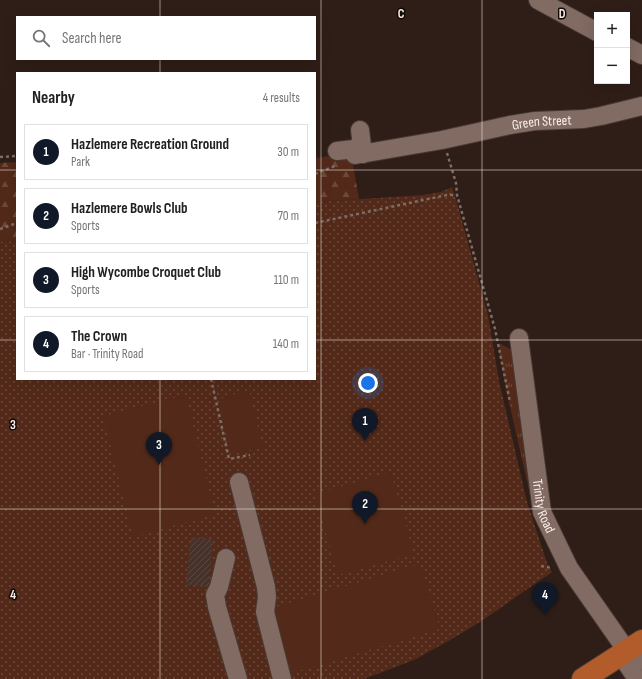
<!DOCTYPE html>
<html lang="en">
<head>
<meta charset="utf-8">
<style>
  body { margin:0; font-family:"Sofia Sans Condensed",sans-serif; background:#f6f6f6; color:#202124 }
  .controls { position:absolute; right:12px; top:12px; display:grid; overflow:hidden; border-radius:0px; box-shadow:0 4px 16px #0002 }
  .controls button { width:36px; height:36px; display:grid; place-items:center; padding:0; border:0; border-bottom:1px solid #e0e0e0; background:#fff; color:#202124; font:20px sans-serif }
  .you { position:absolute; left:368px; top:383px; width:14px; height:14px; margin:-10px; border:3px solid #fff; border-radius:50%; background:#1a73e8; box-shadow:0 0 0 6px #1a73e833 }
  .badge { display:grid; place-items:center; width:26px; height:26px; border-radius:50%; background:#111827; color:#fff; font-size:13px; font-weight:700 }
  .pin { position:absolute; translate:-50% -33px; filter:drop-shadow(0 1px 2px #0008) }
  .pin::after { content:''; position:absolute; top:21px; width:14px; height:12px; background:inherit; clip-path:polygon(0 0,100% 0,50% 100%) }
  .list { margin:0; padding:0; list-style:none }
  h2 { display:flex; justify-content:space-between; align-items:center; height:52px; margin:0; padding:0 16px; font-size:17px }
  h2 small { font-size:13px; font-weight:400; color:#757577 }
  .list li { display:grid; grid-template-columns:26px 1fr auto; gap:12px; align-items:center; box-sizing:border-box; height:56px; margin:0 8px 8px; padding:0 8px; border:1px solid #e0e0e0; border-radius:0px }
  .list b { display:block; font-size:15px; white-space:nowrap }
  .list p { margin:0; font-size:13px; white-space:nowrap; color:#757577 }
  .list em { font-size:13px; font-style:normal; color:#757577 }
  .icon { flex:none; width:22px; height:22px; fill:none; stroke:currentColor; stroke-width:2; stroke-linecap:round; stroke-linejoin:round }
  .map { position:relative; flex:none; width:642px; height:679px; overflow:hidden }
  .search { position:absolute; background:#fff; box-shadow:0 4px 16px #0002; left:16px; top:16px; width:300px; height:44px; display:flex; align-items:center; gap:10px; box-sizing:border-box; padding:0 14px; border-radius:0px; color:#757577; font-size:15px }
  .panel { position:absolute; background:#fff; box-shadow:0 4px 16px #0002; left:16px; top:72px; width:300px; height:308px; border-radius:0px }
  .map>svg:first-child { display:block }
  .grass { fill:url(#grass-tufts) }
  .forest { fill:url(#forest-firs) }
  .park { fill:url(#park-dots) }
  .garden { fill:#532a19 }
  .building { fill:url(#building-hatch) }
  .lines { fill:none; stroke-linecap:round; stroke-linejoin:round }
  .minor-casing { stroke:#493a35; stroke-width:20 }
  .major-casing { stroke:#493a35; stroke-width:24 }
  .path { stroke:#7d6d67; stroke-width:2.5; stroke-dasharray:3 3; stroke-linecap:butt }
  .minor { stroke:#816b63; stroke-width:18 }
  .major { stroke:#b25c2c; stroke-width:22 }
  .grid { fill:none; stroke:#faede8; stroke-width:1; stroke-opacity:0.55 }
  .labels { text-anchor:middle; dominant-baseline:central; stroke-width:3; stroke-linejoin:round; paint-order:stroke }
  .street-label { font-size:14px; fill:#faede8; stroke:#120a07 }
  .grid-label { font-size:13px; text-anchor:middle; font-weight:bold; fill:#faede8; stroke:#120a07; stroke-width:3; stroke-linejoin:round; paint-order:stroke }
</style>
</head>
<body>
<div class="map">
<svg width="642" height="679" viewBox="0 0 642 679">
  <defs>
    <pattern id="grass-tufts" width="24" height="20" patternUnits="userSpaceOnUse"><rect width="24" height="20" fill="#532a19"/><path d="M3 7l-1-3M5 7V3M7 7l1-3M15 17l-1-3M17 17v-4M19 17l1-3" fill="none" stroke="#6d493a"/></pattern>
    <pattern id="forest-firs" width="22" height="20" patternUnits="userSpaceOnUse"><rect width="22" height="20" fill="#532a19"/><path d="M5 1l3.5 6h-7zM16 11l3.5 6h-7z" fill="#6d493a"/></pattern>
    <pattern id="park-dots" width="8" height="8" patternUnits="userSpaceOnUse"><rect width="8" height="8" fill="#532a19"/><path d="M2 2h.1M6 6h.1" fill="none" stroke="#6d493a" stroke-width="1.8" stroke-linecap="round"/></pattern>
    <pattern id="building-hatch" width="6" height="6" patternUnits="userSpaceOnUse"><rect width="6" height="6" fill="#46322b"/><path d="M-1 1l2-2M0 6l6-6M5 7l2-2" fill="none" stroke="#584640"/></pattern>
  </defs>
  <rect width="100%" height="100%" fill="#2f1e17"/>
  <path class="grass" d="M501,344L512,350L532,503L506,389L498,345Z"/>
  <path class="forest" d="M350,154L353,165L359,199L315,202V158Z
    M17,162V241L0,242V163Z"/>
  <path class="park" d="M452,187L455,196L488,315L499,381L527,502L547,563L552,572L483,620L452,639L414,660L364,679H0V242L17,241V379H315V202L424,195L441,192Z"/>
  <path class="garden" d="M249,390L263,447L231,455L218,399Z
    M186,395L215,514L133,537L103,416Z
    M391,472L414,554L338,575L315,494Z
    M420,564L440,629L292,673L272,608Z"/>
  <path class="building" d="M191,537L213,539L209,587L186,585Z"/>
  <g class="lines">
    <defs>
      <g id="minor">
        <path d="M538,0L597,32"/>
        <path d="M627,47L642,55"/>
        <path d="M360,130L363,154"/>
        <path id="s1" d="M337,151L354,149L355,155L442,140L510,125L535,121L584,119L601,116L642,106"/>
        <path id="s2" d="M519,338L542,512L569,568L627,651"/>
        <path d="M239,482L266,587L267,597L265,612L282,679"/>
        <path d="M226,558L219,587L215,595L217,607L238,679"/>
        <path d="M634,646L642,661"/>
        <path d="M621,655L637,679"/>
      </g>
      <path id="major" d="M583,679L642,641"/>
    </defs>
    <use href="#minor" class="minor-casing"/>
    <use href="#major" class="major-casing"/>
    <path class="path" d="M447,153L456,183L457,195L495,329L510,402
      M0,157L17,156
      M315,174L335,166
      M315,223L447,195H457
      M0,229L17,223
      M211,379L229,459L250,455
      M541,566L552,568"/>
    <use href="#minor" class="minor"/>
    <use href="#major" class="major"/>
  </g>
  <path class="grid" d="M160,0V17M321,0V679M482,0V679M160,59V73M0,170H17M315,170H642M0,340H17M315,340H642M160,379V679M0,509H642"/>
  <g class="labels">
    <g class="street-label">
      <text stroke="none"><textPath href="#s1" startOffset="213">Green Street</textPath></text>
      <text stroke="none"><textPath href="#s2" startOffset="170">Trinity Road</textPath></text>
    </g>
  </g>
  <g class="grid-label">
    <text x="401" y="18">C</text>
    <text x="562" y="18">D</text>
    <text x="13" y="429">3</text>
    <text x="13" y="599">4</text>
  </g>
</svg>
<div class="controls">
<button>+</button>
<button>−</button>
</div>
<div class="you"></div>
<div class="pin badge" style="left:365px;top:441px">1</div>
<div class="pin badge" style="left:365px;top:524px">2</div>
<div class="pin badge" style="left:159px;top:465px">3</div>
<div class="pin badge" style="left:545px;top:615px">4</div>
<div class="search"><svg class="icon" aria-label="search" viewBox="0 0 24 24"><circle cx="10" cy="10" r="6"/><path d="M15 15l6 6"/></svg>Search here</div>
<section class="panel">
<h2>Nearby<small>4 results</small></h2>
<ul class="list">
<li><span class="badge">1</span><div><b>Hazlemere Recreation Ground</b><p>Park</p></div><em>30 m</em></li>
<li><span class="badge">2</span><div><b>Hazlemere Bowls Club</b><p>Sports</p></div><em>70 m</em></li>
<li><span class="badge">3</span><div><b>High Wycombe Croquet Club</b><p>Sports</p></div><em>110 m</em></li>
<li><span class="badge">4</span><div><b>The Crown</b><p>Bar · Trinity Road</p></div><em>140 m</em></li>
</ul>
</section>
</div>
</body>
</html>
